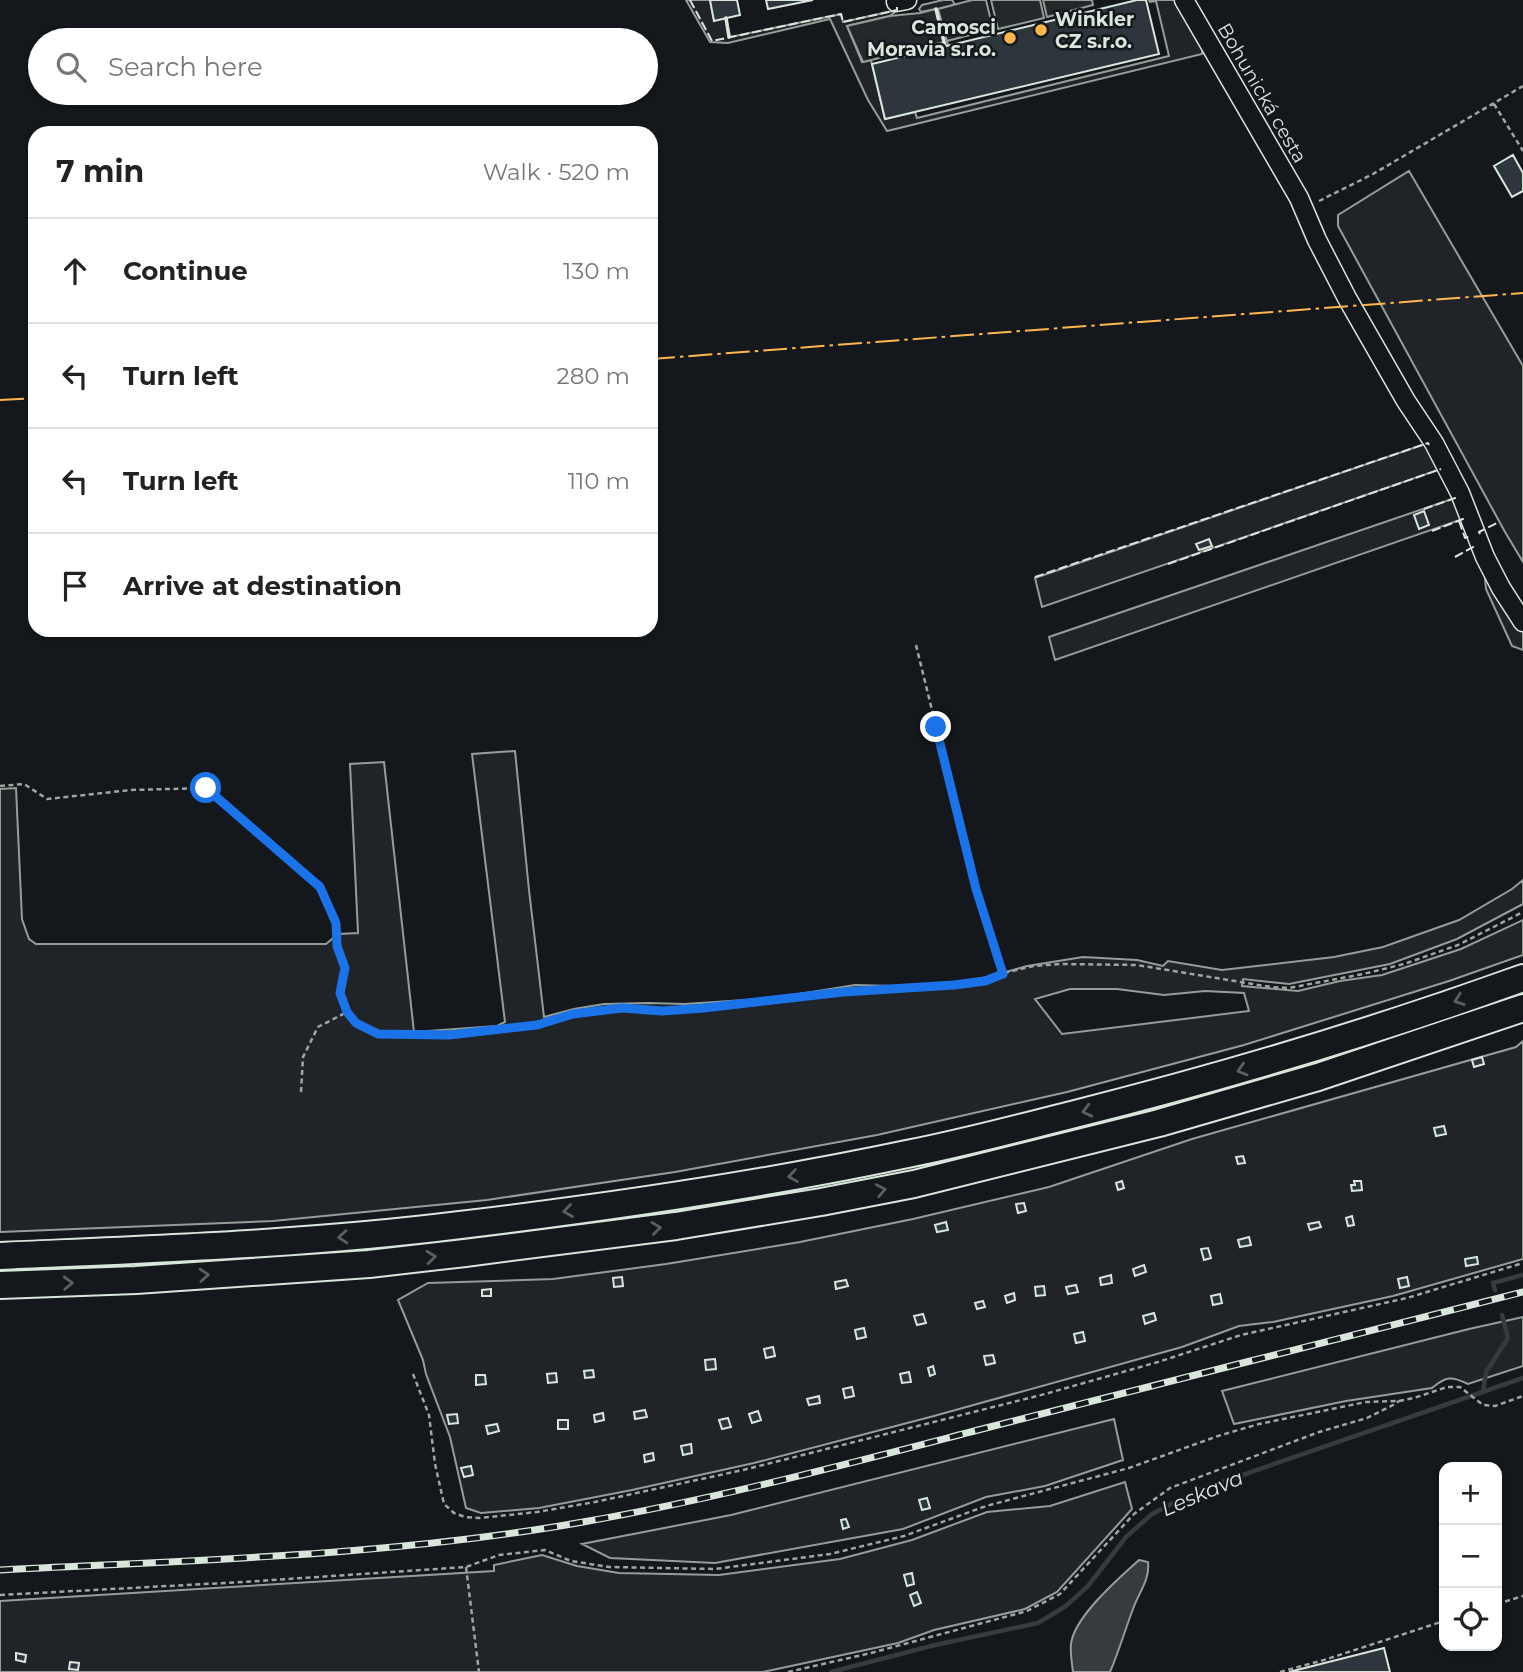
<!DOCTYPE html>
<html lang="en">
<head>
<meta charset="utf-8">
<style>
  body { margin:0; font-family:Montserrat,sans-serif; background:#f2f2f2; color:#222 }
  .controls { position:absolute; right:21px; bottom:21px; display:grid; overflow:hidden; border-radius:14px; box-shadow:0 2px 5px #0004 }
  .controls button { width:63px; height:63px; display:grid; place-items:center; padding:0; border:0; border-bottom:2px solid #e0e0e0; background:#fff; color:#222; font:35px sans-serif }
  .stop { position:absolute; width:21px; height:21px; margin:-16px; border:5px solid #1a73e8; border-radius:50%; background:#fff }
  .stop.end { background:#1a73e8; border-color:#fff; box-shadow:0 2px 7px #0008 }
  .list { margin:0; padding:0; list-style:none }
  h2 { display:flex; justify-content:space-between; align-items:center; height:91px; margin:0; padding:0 28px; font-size:30px }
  h2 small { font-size:23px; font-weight:400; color:#767676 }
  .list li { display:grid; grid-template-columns:46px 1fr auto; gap:21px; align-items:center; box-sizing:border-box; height:105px; padding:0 28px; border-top:2px solid #e0e0e0 }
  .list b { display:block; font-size:26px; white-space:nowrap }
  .list em { font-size:23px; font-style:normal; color:#767676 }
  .icon { flex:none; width:38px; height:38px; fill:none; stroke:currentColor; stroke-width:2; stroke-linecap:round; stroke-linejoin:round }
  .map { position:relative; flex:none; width:1523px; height:1672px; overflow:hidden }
  .search { position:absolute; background:#fff; box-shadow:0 2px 5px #0004; left:28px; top:28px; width:630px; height:77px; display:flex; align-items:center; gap:18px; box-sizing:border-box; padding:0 24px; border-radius:38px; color:#767676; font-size:26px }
  .panel { position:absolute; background:#fff; box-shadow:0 2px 5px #0004; left:28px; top:126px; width:630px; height:511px; border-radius:21px }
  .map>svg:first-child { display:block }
  .green { fill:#202428; stroke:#939e99; stroke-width:2; fill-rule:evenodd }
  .parking { fill:#24282b; stroke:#939e99; stroke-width:2 }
  .water { fill:#363b3e; stroke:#939e99; stroke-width:2 }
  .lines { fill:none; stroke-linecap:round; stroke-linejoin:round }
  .stream { stroke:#363b3e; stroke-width:4.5 }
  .building { fill:#2c363c; stroke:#d8e6dc; stroke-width:2 }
  .minor-casing { stroke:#d8e6dc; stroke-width:21 }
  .highway-casing { stroke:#d8e6dc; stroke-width:30 }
  .path { stroke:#9da8a2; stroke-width:2.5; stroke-dasharray:5 3.5; stroke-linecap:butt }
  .minor { stroke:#14181c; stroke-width:18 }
  .highway { stroke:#14181c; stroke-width:26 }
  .rail-casing { stroke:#d8e6dc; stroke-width:7 }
  .rail { stroke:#14181c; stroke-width:4.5; stroke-dasharray:13; stroke-linecap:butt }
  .fence { stroke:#d8e6dc; stroke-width:2; stroke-dasharray:9 3.5; stroke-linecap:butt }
  .wall { stroke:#d8e6dc; stroke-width:3.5 }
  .power { stroke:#ffb74d; stroke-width:2; stroke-dasharray:24 5 3.5 5; stroke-linecap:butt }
  .oneway { stroke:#59605f }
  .route { stroke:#1a73e8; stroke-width:9 }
  .poi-dot { fill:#ffb74d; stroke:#14181c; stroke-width:2.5 }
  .labels { text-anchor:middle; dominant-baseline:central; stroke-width:5; stroke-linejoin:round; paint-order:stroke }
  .poi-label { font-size:19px; font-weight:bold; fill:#d8e6dc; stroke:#14181c; text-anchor:start }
  .street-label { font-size:19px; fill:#d8e6dc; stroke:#14181c }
  .water-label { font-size:21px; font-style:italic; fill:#d8e6dc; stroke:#14181c }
</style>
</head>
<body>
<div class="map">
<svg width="1523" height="1672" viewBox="0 0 1523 1672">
  <rect width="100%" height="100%" fill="#14181c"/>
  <path class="green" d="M686,0H710L714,20L726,18L730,37L841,14L843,22L897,10L890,16L847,26L862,62L871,60L885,119L915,112L917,118L1169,56L1156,1L1150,2L1149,0H1178L1203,48L1202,54L887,131L868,100L830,19L728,43L710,42Z
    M943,0H952L954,3V5L938,9L948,45L945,46L936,9L921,12L919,9L922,5Z
    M1409,171L1523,366V562L1505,532L1338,226V215Z
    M1428,443L1441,469L1042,607L1035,578Z
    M1455,498L1463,519L1055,660L1049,637Z
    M1484,566L1523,630V650L1512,646L1486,589Z
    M515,751L529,890L544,1017L574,1009L604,1004L649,1003L685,1004L774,998L855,985L894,986L952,983L988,977L1027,966L1083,957L1137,960L1163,966L1168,961L1222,970L1334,957L1383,947L1459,920L1512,889L1523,880V904L1457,939L1390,964L1289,984L1243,979L1242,986L1298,991L1340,981L1382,975L1461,949L1523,920V955L1449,981L1244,1045L1067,1092L877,1135L675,1172L487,1200L273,1221L0,1232V789L16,788L22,919L29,939L36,944H326L338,934L358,933L350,764L384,762L414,1032L497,1026L505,1022L472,754ZM1070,989H1117L1164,995L1205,991L1244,993L1249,1011L1062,1034L1035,999Z
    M1523,1041V1259L1393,1296L1273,1322L1239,1326L1182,1347L934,1416L754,1463L632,1490L539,1508L481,1513L466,1508L450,1437L426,1374L423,1360L398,1300L428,1283L553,1279L666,1264L800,1242L913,1219L1049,1187L1192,1139L1516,1047Z
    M1523,1317V1366L1468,1384C1452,1376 1446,1376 1432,1388L1346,1401L1234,1424L1222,1391L1469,1329Z
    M1114,1419L1123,1460L1045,1486L986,1497L903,1529L715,1563L610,1558L582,1544L731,1515Z
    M1125,1482L1132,1509L1057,1592L1025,1609L934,1630L898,1643L763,1672H0V1601L494,1571V1565L542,1555L577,1566L619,1573L719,1575L840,1559L912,1540L987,1512L1050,1506Z"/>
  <path class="parking" d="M972,0H986L993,29L947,41L938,9Z
    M991,0H1040L1044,18L998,29Z
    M1043,0H1092L1093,5L1047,17Z
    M936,9L944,42L863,62L847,26L890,16L920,13Z"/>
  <path class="water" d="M1139,1560L1148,1562C1150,1580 1139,1592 1133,1609C1125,1630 1119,1651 1110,1672H1073C1072,1663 1070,1653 1071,1644C1074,1617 1119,1578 1139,1560Z"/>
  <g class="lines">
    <path class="stream" d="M1495,1290L1493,1283L1523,1275
      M1483,1392L1486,1372L1508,1338L1502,1315
      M831,1672L935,1645L1038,1623L1066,1606L1088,1586L1126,1537L1152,1514L1199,1490L1523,1378"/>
  </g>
  <path class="building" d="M710,0H737L740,15L714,21Z
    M766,0H813L768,9Z
    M1137,0H1146L1159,54L885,119L872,64Z
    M1513,155L1523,173V191L1512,197L1494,166Z
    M1424,511L1429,525L1419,529L1414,515Z
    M1209,539L1212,546L1199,550L1196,544Z
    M1482,1057L1484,1064L1474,1067L1472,1060Z
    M1444,1126L1446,1134L1436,1136L1434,1128Z
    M1243,1156L1245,1163L1238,1164L1236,1157Z
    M1122,1181L1124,1188L1118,1190L1116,1183Z
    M1354,1181H1361L1362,1190L1352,1191L1351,1185H1355Z
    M1024,1203L1026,1211L1018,1213L1016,1204Z
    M1352,1216L1354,1225L1348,1226L1346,1218Z
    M946,1222L948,1230L937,1232L935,1225Z
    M1319,1222L1321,1227L1310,1230L1308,1224Z
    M1249,1237L1251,1245L1240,1247L1238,1240Z
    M1208,1248L1211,1258L1204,1260L1201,1249Z
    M1477,1257L1478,1264L1466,1266L1465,1259Z
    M1144,1265L1146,1272L1135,1276L1133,1269Z
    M1111,1275L1112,1283L1101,1285L1100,1278Z
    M622,1277L623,1286L614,1287L613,1278Z
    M1407,1277L1409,1286L1400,1288L1398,1279Z
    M846,1280L848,1286L836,1289L835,1282Z
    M1076,1285L1078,1292L1068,1294L1066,1287Z
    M1044,1286L1045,1295L1036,1296L1035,1287Z
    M491,1289V1296H482V1290Z
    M1014,1293L1015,1300L1007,1303L1005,1296Z
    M1220,1294L1222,1303L1213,1305L1211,1296Z
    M983,1301L985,1307L977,1309L975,1303Z
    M1154,1313L1156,1320L1145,1324L1143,1316Z
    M923,1314L926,1323L917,1325L914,1316Z
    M864,1328L866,1337L857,1339L855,1330Z
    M1083,1332L1085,1341L1076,1343L1074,1334Z
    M773,1347L775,1356L766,1358L764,1349Z
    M993,1355L995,1363L986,1365L984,1356Z
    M715,1359L716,1369L706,1370L705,1360Z
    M933,1366L935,1374L930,1376L928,1368Z
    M593,1370L594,1377L585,1378L584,1371Z
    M909,1372L911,1382L902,1383L900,1374Z
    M556,1373L557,1382L548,1383L547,1374Z
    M476,1375H485L486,1384L476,1385Z
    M852,1387L854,1396L845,1398L843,1389Z
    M819,1396L820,1403L809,1405L807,1399Z
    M645,1410L647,1417L635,1419L634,1412Z
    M758,1411L761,1420L752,1423L749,1414Z
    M603,1413L604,1420L595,1422L594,1415Z
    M457,1414L458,1423L449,1424L447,1415Z
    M728,1418L731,1427L722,1429L719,1420Z
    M558,1420H568V1429H558Z
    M497,1424L499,1431L488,1434L486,1426Z
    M691,1444L692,1453L683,1455L681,1446Z
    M653,1453L654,1460L645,1462L644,1455Z
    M471,1466L473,1475L464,1477L461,1468Z
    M927,1498L930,1508L922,1510L919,1500Z
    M846,1519L849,1527L843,1529L841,1520Z
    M912,1573L914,1584L907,1586L904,1575Z
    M917,1592L921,1603L914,1606L910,1595Z
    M1384,1648L1390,1672H1289Z
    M16,1653L26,1655L25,1662L16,1660Z
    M70,1662L79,1663L78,1670L69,1669Z"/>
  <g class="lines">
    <defs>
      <path id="minor" d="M1184,0L1299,198L1317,240L1347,298L1406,401L1434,443L1460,493L1485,557L1501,588L1523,622
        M896,2L907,0"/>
      <path id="highway" d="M0,1256C153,1249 308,1244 460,1225C610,1207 760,1185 907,1154C964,1143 1019,1128 1075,1114C1226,1076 1376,1031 1523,978
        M0,1285L136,1280L369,1264L465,1253L676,1226L821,1202L914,1184L1159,1123L1318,1077L1523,1008"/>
    </defs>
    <use href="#minor" class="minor-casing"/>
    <use href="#highway" class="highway-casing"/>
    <path class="path" d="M1494,104L1523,151
      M1319,201L1373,174L1523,86
      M916,645L976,889L1003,974
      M0,786L24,784L47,799L131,790L207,788L320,887L336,924L337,946L345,968L340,993L347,1012L356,1023L378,1034L449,1035L537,1025L573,1014L623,1008L662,1011L704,1008L843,992L954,985L985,981L1008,972L1033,966L1060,964L1137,965L1271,987L1289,988L1363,974L1404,964L1458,945L1523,912
      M301,1092L303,1057L318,1027L347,1012
      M413,1374L429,1415L435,1464L444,1504L454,1513L465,1517L480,1518L537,1512L595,1502L743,1470L1045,1394L1158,1362L1241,1335L1407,1298L1523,1263
      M466,1567L479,1672
      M0,1595L243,1582L466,1567L499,1555L545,1550L571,1561L609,1567L715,1569L830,1554L904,1536L986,1506L1129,1468L1218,1436L1259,1424L1366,1402L1399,1401L1414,1398L1447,1387H1460L1483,1405L1495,1406L1523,1396
      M1497,1604L1523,1596
      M788,1672L871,1653L1027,1611L1060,1594L1134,1514L1170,1488L1319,1432L1367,1418L1393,1405L1399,1401
      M1280,1672L1324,1660L1444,1621"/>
    <use href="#minor" class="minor"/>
    <use href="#highway" class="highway"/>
    <defs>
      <path id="rail" d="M0,1570C194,1560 391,1556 583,1522C716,1499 847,1464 978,1430C1160,1384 1341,1338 1523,1292"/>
    </defs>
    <use href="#rail" class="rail-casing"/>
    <use href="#rail" class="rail"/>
    <path class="fence" d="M690,0L712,41L841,14L843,22L897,10V7
      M1424,509L1455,498V500
      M1459,521L1465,538L1470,536L1471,537
      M1432,531L1463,519L1462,516
      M1480,534L1479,532L1499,522
      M1455,557L1475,546
      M1168,564L1441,469
      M1035,577L1428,443L1429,445"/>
    <path class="wall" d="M936,9L945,46
      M726,18L729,37"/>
    <path class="power" d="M651,359L1523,293
      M0,400L35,398"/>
  </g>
  <defs><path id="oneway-chevron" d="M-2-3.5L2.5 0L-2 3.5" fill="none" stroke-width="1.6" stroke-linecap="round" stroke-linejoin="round" transform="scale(1.75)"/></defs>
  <g class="oneway">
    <use href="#oneway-chevron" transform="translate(1459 1000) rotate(161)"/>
    <use href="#oneway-chevron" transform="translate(1242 1070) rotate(163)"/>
    <use href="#oneway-chevron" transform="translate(1087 1111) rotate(166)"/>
    <use href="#oneway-chevron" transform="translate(793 1176) rotate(171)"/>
    <use href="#oneway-chevron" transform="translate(881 1190) rotate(-11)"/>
    <use href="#oneway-chevron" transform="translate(568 1211) rotate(172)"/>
    <use href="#oneway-chevron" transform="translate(656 1228) rotate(-7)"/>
    <use href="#oneway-chevron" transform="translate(343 1237) rotate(176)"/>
    <use href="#oneway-chevron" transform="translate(431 1257) rotate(-6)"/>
    <use href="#oneway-chevron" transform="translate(204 1275) rotate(-4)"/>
    <use href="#oneway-chevron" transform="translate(68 1283) rotate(-2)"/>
  </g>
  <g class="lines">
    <path class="route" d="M206,788L320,887L336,923L337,946L345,968L340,993L347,1012L356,1023L378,1034L449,1035L537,1025L573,1014L622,1008L662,1011L704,1008L843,992L954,985L985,981L1003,974L976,889L936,727"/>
  </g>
  <g class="poi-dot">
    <circle cx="1041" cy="30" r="7"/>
    <circle cx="1010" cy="38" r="7"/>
  </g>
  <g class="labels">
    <g class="poi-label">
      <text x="1055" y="19">Winkler<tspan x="1055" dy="22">CZ s.r.o.</tspan></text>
      <text x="996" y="27" text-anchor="end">Camosci<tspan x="996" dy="22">Moravia s.r.o.</tspan></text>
    </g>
    <g class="street-label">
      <text transform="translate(1262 93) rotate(60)">Bohunická cesta</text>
    </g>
    <g class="water-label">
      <text transform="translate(1202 1493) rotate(-23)">Leskava</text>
    </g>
  </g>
</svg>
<div class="controls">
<button>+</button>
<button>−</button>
<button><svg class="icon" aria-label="locate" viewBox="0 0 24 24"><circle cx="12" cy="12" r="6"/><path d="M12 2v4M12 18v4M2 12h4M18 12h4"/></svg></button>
</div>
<div class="stop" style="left:206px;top:788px"></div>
<div class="stop end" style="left:936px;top:727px"></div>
<div class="search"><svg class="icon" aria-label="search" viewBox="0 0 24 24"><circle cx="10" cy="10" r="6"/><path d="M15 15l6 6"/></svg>Search here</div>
<section class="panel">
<h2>7 min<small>Walk · 520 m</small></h2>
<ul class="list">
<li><svg class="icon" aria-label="ahead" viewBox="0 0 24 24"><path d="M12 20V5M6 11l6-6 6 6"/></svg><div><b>Continue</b></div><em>130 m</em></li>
<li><svg class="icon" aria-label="left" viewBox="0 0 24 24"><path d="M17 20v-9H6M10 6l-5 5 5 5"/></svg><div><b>Turn left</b></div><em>280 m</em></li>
<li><svg class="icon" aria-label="left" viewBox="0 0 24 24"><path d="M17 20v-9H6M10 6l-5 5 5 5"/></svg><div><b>Turn left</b></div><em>110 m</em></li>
<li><svg class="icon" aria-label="arrive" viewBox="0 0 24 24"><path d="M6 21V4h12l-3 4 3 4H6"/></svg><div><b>Arrive at destination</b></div></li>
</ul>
</section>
</div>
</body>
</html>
